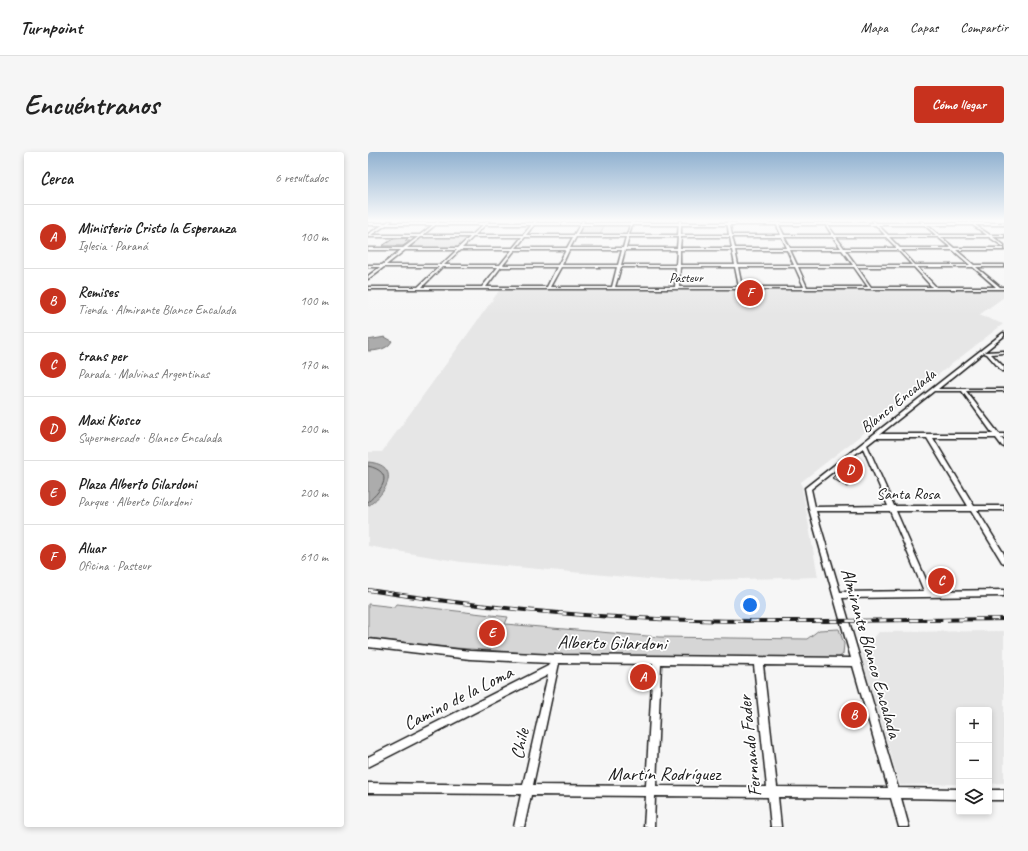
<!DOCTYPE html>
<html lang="es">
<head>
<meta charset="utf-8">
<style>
  body { margin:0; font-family:Caveat,sans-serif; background:#f6f6f6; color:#222 }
  .controls { position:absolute; right:12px; bottom:12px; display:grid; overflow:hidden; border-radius:4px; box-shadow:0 2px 6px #0003 }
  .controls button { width:36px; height:36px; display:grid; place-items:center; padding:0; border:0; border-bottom:1px solid #e0e0e0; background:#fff; color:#222; font:20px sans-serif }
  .you { position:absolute; left:382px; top:453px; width:14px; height:14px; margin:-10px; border:3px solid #fff; border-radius:50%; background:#1a73e8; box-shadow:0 0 0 6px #1a73e833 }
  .badge { display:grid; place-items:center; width:26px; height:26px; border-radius:50%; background:#c8321e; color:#fff; font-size:13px; font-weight:700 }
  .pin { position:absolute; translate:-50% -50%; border:2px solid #fff; box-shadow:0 1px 4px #0006 }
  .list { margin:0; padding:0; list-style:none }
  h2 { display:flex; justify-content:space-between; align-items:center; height:52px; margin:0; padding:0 16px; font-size:17px }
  h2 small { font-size:13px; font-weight:400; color:#767676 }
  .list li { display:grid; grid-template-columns:26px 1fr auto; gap:12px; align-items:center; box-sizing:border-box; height:64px; padding:0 16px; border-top:1px solid #e0e0e0 }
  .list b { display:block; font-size:15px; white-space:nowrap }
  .list p { margin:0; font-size:13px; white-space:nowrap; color:#767676 }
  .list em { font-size:13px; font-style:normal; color:#767676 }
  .icon { flex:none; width:22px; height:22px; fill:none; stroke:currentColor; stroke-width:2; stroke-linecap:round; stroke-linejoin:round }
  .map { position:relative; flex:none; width:636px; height:675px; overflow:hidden; border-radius:4px }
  header { display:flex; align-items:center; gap:24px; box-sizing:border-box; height:56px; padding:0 20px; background:#fff; border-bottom:1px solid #e0e0e0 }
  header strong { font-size:19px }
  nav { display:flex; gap:22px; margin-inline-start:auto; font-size:14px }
  .intro { display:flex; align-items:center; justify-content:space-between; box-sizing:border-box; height:96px; padding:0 24px }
  h1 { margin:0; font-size:28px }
  .button { padding:10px 18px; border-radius:4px; background:#c8321e; color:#fff; font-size:14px; font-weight:700 }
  main { display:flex; gap:24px; padding:0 24px }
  aside { flex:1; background:#fff; border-radius:4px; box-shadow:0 2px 6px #0003 }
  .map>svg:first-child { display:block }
  .built { fill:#e6e6e6 }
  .green { fill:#d6d6d6; stroke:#797979 }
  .water { fill:#acacac; stroke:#727272 }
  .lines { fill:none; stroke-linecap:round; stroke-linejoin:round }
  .shore { stroke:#565656; stroke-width:1 }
  .building { fill:#c0c0c0; stroke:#1c1c1c }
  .minor-casing { stroke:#1c1c1c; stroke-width:3 }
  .major-casing { stroke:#1c1c1c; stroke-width:3 }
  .minor { fill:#fff; fill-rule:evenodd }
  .major { fill:#fff; fill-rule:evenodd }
  .rail-casing { stroke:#1c1c1c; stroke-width:4 }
  .rail { stroke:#fff; stroke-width:2.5; stroke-dasharray:8; stroke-linecap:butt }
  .labels { text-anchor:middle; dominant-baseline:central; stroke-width:3.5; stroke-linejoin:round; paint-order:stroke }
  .far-street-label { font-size:13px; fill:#1c1c1c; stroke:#fff }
  .street-label { font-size:16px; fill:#1c1c1c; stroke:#fff }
  .near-street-label { font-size:19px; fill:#1c1c1c; stroke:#fff }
</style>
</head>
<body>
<header>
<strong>Turnpoint</strong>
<nav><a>Mapa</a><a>Capas</a><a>Compartir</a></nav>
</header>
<div class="intro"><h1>Encuéntranos</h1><a class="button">Cómo llegar</a></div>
<main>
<aside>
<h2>Cerca<small>6 resultados</small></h2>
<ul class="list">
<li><span class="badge">A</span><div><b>Ministerio Cristo la Esperanza</b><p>Iglesia · Paraná</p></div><em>100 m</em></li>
<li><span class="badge">B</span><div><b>Remises</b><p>Tienda · Almirante Blanco Encalada</p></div><em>100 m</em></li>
<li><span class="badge">C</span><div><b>trans per</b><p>Parada · Malvinas Argentinas</p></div><em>170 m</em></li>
<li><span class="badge">D</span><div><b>Maxi Kiosco</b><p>Supermercado · Blanco Encalada</p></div><em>200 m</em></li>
<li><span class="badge">E</span><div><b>Plaza Alberto Gilardoni</b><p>Parque · Alberto Gilardoni</p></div><em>200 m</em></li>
<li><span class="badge">F</span><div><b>Aluar</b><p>Oficina · Pasteur</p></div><em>610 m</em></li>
</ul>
</aside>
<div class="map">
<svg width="636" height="675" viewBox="0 0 636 675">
  <rect width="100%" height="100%" fill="#f6f6f6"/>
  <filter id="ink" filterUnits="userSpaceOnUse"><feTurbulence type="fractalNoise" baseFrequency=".025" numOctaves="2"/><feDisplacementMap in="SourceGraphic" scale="8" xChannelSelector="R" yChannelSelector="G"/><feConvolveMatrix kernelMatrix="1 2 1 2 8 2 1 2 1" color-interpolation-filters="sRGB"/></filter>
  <g filter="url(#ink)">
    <path class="built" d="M236,73L259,74L257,83H232Z
      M131,139H636V145L611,163L635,172L433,330L450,425L302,429L93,410L0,394V300H14Z
      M636,479V631L621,632V558H591V632L532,633L492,502L511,480Z"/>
    <path class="green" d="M215,73H236L232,83H210Z
      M53,85H101L89,96H40Z
      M0,452L27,455L29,452L140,465L137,472L291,485L439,487L451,478L471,477L476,492L475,502L469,507L189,503L88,496L0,486Z"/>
    <path class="water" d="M17,185L24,189C20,197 9,199 0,199V188Z
      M0,310C35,313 18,342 0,354Z"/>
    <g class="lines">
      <path class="shore" d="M0,314C27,320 15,337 0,350"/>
    </g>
    <path class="building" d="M40,86L37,89H42L35,94H14L25,87Z
      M479,312L491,319L481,329L484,331L479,335L464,326Z
      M269,516H279L283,521L282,530L267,529Z
      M495,555L499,570H477L474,556Z"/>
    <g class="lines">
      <defs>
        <path id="minor" d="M21,69H24L3,83H52L70,69H72L55,83H104L119,69H121L107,83H155L167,69H169L158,83H206L214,69H216L209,83H259L263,69H265L261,83H310L311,69H313V83H361L359,69H361L364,83H413L407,69H409L416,83H464L455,69H457L467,83H517L504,69H506L520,83H568L552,69H554L571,83H619L599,69H601L622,83H636V85H625L636,93V95L621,85H573L586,96H636V98H588L606,113H636V115H608L632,135H636V137H0V135H50L71,115H16L0,127V124L12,115H0V113H14L33,98H0V96H35L50,85H0V82ZM53,85H102L90,96H39ZM105,85H154L145,96H94ZM157,85H205L199,96H148ZM208,85H258L255,96H202ZM261,85H310L309,96H258ZM313,85H362L364,96H312ZM364,85H414L419,96H367ZM416,85H465L473,96H422ZM468,85H518L529,96H476ZM521,85H570L583,96H532ZM37,98H89L73,113H18ZM92,98H144L132,113H76ZM147,98H198L190,113H135ZM201,98H254L250,113H194ZM257,98H309L308,113H253ZM312,98H364L367,113H312ZM367,98H419L426,113H370ZM422,98H474L485,113H429ZM477,98H530L544,113H488ZM533,98H585L602,113H547ZM74,115H130L114,135H54ZM133,115H189L179,135H118ZM193,115H249L244,135H182ZM253,115H308L307,135H247ZM312,115H367L371,135H311ZM370,115H427L436,135H374ZM430,115H486L500,135H439ZM489,115H546L564,135H503ZM549,115H605L628,135H568Z
          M635,181H636V184L570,237H636V239H598L631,282H636V286H633L636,289V295L634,294L628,286H565L606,354H636V358H609L636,402V411L634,410L603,359H528L563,439L636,438V444L474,446L530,636L591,637V647L533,646L541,675H531L523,646L410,645L413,675H403L400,645L287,644L286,675H276L278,644L163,643L156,675H146L153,642L0,641V631L155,633L180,523L0,615V605L182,513L183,511L102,507L0,495V487L102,499L188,503L483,506L441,357L437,336ZM566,239H594L625,282H512ZM508,286H559L600,354H526L499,293ZM495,296L520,354L447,355L443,337ZM448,359H522L556,439L472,440ZM191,511L285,512L278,634L165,633ZM293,512L386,513L399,635L288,634ZM395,513L485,514L520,636L409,635Z
          M636,199V201L623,202L636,215V219H634L619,202L616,201L618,200Z
          M621,638H636V648H621Z"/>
        <path id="major" d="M0,71H636V73H0Z"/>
      </defs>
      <use href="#minor" class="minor-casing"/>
      <use href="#major" class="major-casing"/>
      <use href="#minor" class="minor"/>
      <use href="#major" class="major"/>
      <defs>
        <path id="rail" d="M0,438C72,449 144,458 216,463C356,473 496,468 636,467"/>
      </defs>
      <use href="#rail" class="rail-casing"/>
      <use href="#rail" class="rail"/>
    </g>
  </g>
  <linearGradient id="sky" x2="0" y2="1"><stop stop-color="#90b1d0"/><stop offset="0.42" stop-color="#fbfbfb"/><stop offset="1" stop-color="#fbfbfb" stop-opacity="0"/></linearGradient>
  <rect width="636" height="163" fill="url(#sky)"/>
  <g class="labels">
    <g class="far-street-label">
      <text x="318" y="126">Pasteur</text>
    </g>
    <g class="street-label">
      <text transform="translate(530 249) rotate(-39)">Blanco Encalada</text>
      <text x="540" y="342">Santa Rosa</text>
    </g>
    <g class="near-street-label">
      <text transform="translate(244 491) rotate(1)">Alberto Gilardoni</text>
      <text transform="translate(503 501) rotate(74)">Almirante Blanco Encalada</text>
      <text transform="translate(90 546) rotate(-27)">Camino de la Loma</text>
      <text transform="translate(152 592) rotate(-78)">Chile</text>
      <text transform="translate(382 594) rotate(-96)">Fernando Fader</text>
      <text x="296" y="622">Martín Rodríguez</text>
    </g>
  </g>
</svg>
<div class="controls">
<button>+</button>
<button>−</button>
<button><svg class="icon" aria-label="layers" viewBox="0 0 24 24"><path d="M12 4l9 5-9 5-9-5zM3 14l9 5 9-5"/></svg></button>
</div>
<div class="you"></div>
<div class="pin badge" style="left:275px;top:525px">A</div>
<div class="pin badge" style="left:486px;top:563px">B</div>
<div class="pin badge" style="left:573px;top:429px">C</div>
<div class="pin badge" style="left:482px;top:318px">D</div>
<div class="pin badge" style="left:124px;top:481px">E</div>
<div class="pin badge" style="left:382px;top:141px">F</div>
</div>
</main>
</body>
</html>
